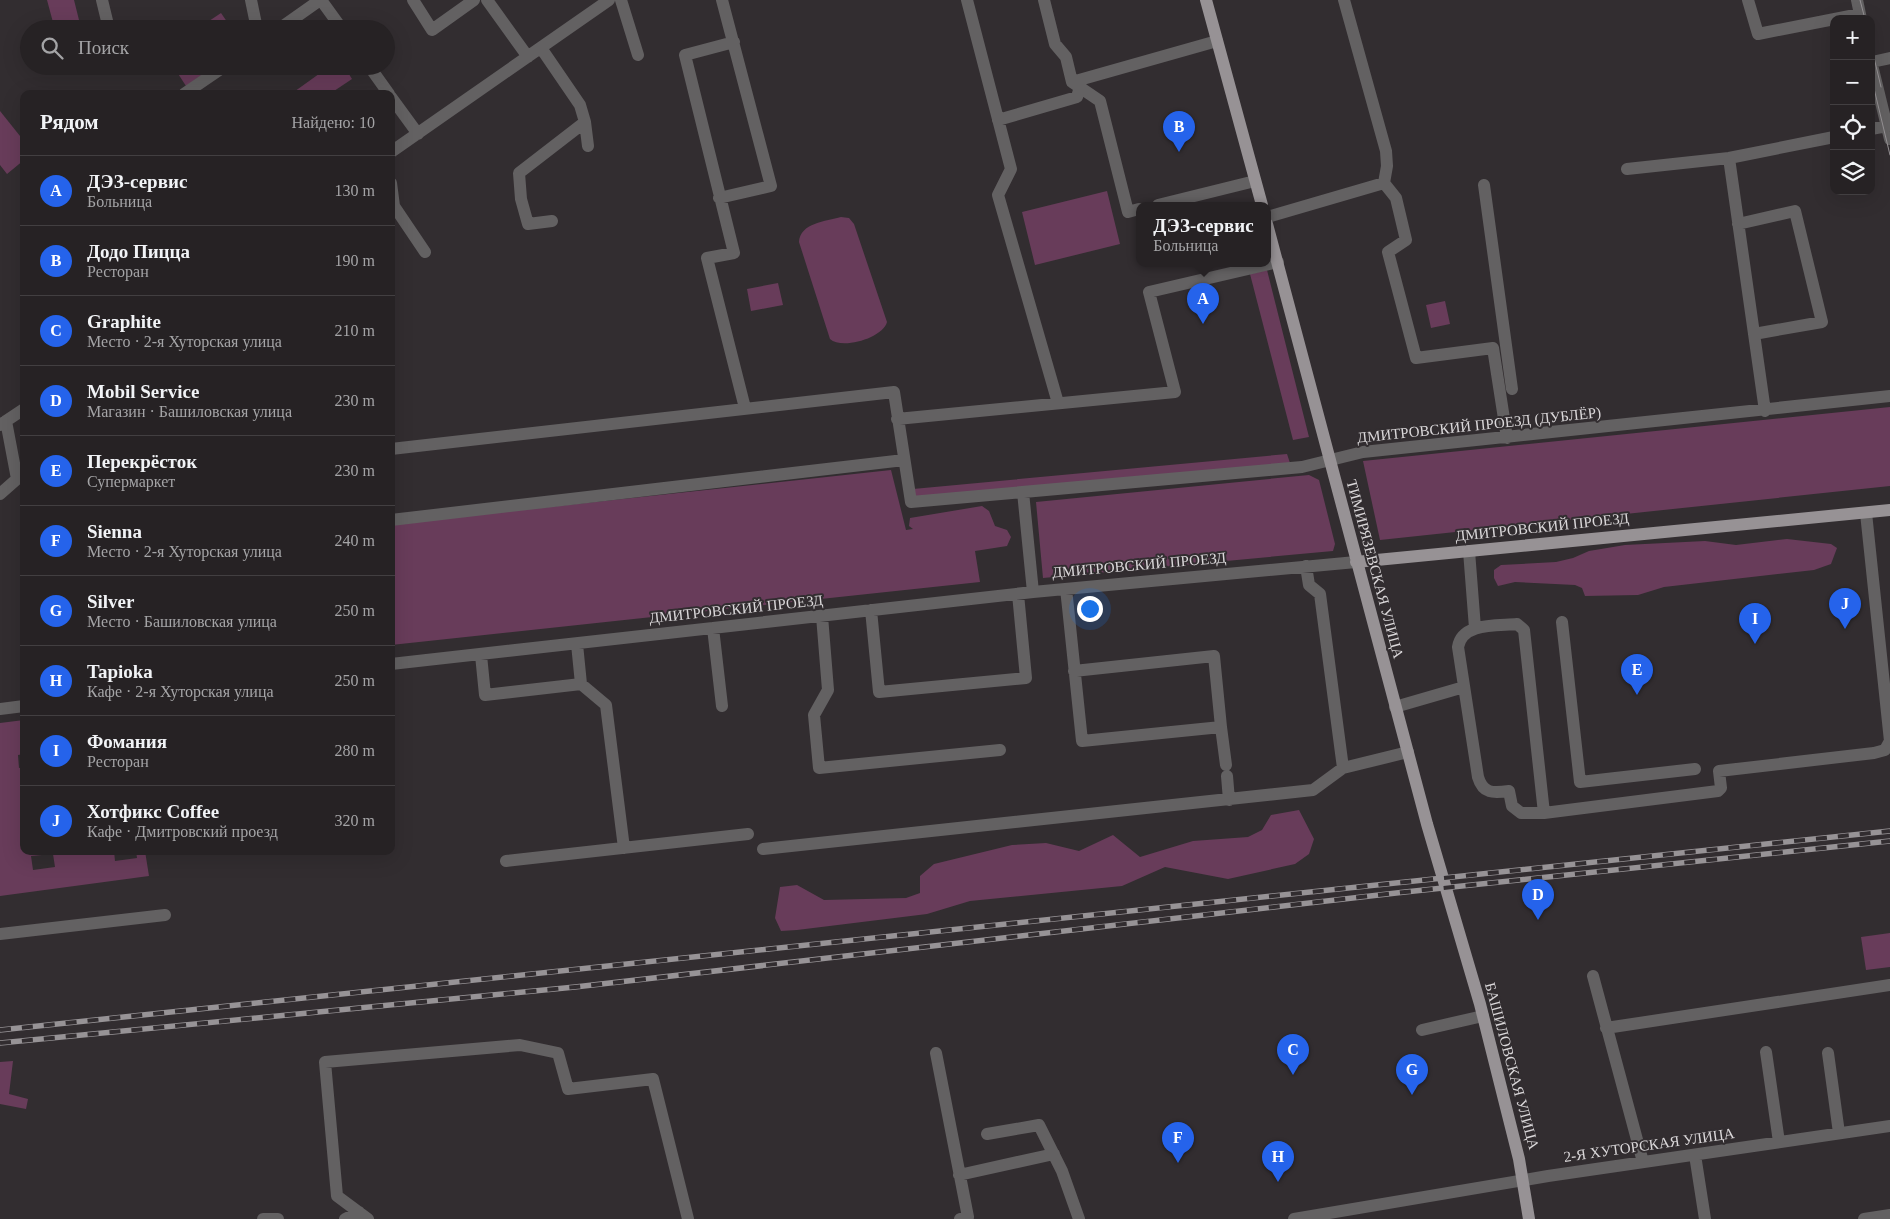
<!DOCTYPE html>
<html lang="ru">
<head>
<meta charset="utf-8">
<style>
  body { margin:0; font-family:"Times New Roman",serif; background:#2e2a2c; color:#f1f3f6 }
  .controls { position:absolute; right:15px; top:15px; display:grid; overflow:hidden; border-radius:10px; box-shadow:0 5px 20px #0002 }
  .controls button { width:45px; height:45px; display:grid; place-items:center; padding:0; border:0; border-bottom:1px solid #423f41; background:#262224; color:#f1f3f6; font:25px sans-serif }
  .you { position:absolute; left:1089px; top:608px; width:18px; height:18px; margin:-12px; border:4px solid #fff; border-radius:50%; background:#1a73e8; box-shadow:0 0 0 8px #1a73e833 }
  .badge { display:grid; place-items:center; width:32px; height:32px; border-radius:50%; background:#2563eb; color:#fff; font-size:16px; font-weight:700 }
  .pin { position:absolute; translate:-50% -41px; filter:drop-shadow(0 1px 2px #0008) }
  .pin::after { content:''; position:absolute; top:26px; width:18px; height:15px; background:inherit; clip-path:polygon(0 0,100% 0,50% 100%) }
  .popup { position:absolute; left:1136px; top:202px; width:135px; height:65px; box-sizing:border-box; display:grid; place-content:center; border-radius:10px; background:#262224; filter:drop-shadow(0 1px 4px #0005); font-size:16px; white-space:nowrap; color:#a4a4a6 }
  .popup b { font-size:19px; color:#f1f3f6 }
  .popup::after { content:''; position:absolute; left:50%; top:100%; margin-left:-10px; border:10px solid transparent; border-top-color:#262224 }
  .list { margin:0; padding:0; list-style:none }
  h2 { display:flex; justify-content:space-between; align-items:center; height:65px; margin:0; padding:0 20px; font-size:21px }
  h2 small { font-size:16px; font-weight:400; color:#a4a4a6 }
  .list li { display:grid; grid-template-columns:32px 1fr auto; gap:15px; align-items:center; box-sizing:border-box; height:70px; padding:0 20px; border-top:1px solid #423f41 }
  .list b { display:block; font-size:19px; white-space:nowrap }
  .list p { margin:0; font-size:16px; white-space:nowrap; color:#a4a4a6 }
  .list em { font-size:16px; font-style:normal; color:#a4a4a6 }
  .icon { flex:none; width:28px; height:28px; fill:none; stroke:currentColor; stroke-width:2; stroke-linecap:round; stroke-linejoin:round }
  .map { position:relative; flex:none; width:1890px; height:1219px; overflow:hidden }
  .search { position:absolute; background:#262224; box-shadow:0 5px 20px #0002; left:20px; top:20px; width:375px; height:55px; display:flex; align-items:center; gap:12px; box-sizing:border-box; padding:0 18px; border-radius:28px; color:#a4a4a6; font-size:19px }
  .panel { position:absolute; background:#262224; box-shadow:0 5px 20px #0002; left:20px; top:90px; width:375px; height:765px; border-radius:10px }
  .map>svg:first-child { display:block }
  .green { fill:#683c5a; fill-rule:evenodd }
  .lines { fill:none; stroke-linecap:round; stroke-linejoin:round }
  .minor { stroke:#636162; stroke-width:12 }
  .major { stroke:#979295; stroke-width:12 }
  .tram { stroke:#979396; stroke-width:1 }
  .rail-casing { stroke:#979396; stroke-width:5.5 }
  .rail { stroke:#322d30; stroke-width:4; stroke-dasharray:11; stroke-linecap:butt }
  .labels { text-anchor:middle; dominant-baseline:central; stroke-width:4; stroke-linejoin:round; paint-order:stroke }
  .street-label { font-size:15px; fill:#dad7d9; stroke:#322d30 }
</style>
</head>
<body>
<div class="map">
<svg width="1890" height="1219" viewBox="0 0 1890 1219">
  <rect width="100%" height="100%" fill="#322d30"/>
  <path class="green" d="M47,0H74L79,20L54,26Z
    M221,13L232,29H197Z
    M173,66H215L186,86Z
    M330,66H344L352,79L334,91L335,94H291Z
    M0,111L24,141V160L7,174L0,165Z
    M1107,191L1120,244L1035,265L1022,212Z
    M841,217L849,218L854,224L887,322C883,338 842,350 830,339L799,242C800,223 826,221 841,217Z
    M1267,270L1309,437L1293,440L1250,274Z
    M778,283L783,305L751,311L747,289Z
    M1445,301L1450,324L1431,328L1426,305Z
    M1890,407V486L1380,540L1363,461Z
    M1287,454L1290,463L914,497L913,489Z
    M891,470L906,530L913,529L909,526L910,518L982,506L989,511L995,526L1007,530L1011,537L1007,546L975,551L980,582L391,645V524Z
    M1309,475L1319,480L1335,544L1333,551L1043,578L1036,502Z
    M1787,539L1831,544L1837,548L1831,564L1814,570L1664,587L1638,595L1585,596L1582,588L1575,585L1515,582L1498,586L1494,578V570L1501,565L1556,562L1573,558L1589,551L1625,545L1705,541L1736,545Z
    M24,720V754L18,755L19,768L24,767V851H114L115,861L137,858L136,851H145L149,876L0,896V723ZM53,854L55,867L33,870L31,856Z
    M1299,810L1314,839L1309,854L1295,864L1228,879L1165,867L1122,886L970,901L927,914L797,930L781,931L775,918L780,887L797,885L824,900L906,898L920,893V876L934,864L1012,845L1046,843L1079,851L1113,835L1140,857L1193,841L1248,837L1262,830L1271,815Z
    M1890,933V967L1866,970L1861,937Z
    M13,1061L9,1094L28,1099L26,1109L0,1104V1062Z"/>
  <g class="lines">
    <path class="minor" d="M102,0L109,29
      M251,0L257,29
      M321,0L342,29
      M413,0L432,30L474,0
      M487,0L528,57
      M621,0L638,55
      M967,0L1011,169L998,195L1058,403
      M1044,0L1055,44L1066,57L1072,82L1217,41
      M1344,0L1386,151L1387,166L1384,183L1396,198L1406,240L1388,252L1416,358L1493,348L1507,438
      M1748,0L1758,34L1860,14
      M1857,0L1861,19
      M279,29L320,0
      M734,42L685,55L734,253L707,258L745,408
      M541,48L580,105L585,122L519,173L521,199L528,224L552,221
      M1871,61L1890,139
      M1872,62L1890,58
      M369,66L389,94
      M1072,82L1100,101L1128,212L1139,209
      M184,94L225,66
      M391,97L418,134
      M998,120L1077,97L1080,87
      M585,122L588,146
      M1871,129L1887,126
      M391,152L609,0
      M1729,158L1765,411
      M1627,169L1729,158L1834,137
      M391,183L394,206L425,252
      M1484,185L1512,389
      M719,198L771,186L722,0
      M1158,205L1255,181
      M1267,217L1384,183
      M1738,224L1795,211L1822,322L1754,334
      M897,419L1175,392L1149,292L1278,262
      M0,425L24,409
      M391,449L894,392L911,502L1302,467L1363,452L1890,396
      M1023,492L1033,592
      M0,494L17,479L6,421
      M391,520L904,460
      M1469,551L1475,628
      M1066,589L1068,607L1082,741L1221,727L1214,656L1074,671
      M871,610L879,692L1026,678L1018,594
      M822,616L828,690L814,715L819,768L1000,750
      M1562,622L1580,782L1695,769
      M713,628L722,706
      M481,655L485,695L581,684L577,644
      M391,664L1033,592L1356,562
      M581,684L606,705L624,848
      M1395,707L1464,687
      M0,709L24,706
      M1221,727L1226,765
      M1343,768L1408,752
      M1227,776L1229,800
      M1544,813L1524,630L1517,624C1498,626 1462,622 1458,647L1478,777C1483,794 1493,793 1509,791L1512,806L1521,813H1544L1718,791L1721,788L1719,771L1874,753L1885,750L1890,741L1866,513
      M763,849L1313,790L1343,768L1320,594L1309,585L1306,566
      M506,861L748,834
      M0,934L165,915
      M1593,976L1643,1162
      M1606,1028L1890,985
      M1422,1030L1483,1016
      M1766,1052L1779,1142
      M936,1053L968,1217L960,1219
      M1828,1053L1839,1133
      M987,1134L1039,1125L1062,1171L1079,1219
      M1695,1155L1705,1219
      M959,1175L1054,1154
      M263,1219H278
      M345,1219L359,1212
      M368,1219L337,1196L325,1062L520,1045L558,1053L568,1089L653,1079L688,1219
      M1294,1219L1548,1176L1890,1126
      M1864,1219L1890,1215"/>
    <path class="major" d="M1206,0L1262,205
      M1267,224L1427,824L1480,1004L1519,1159L1529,1219
      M1356,562L1890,510"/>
    <path class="tram" d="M1860,0L1865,19
      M1871,45L1881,87
      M1871,76L1890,155"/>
    <defs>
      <path id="rail" d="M0,1030L1890,831
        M0,1043L575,987L1405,892L1890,841"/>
    </defs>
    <use href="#rail" class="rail-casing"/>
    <use href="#rail" class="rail"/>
  </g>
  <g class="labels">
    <g class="street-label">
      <text transform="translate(1479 425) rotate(-6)">ДМИТРОВСКИЙ ПРОЕЗД (ДУБЛЁР)</text>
      <text transform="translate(1542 527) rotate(-6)">ДМИТРОВСКИЙ ПРОЕЗД</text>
      <text transform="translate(1139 565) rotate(-5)">ДМИТРОВСКИЙ ПРОЕЗД</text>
      <text transform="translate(1375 569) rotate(75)">ТИМИРЯЗЕВСКАЯ УЛИЦА</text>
      <text transform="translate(736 609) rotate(-6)">ДМИТРОВСКИЙ ПРОЕЗД</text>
      <text transform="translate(1512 1066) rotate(75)">БАШИЛОВСКАЯ УЛИЦА</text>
      <text transform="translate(1649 1145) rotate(-8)">2-Я ХУТОРСКАЯ УЛИЦА</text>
    </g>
  </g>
</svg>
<div class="controls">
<button>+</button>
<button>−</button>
<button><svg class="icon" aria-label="locate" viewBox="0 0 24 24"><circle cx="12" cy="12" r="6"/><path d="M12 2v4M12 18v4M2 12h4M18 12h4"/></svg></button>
<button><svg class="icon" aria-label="layers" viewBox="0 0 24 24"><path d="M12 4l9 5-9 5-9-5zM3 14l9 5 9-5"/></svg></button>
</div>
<div class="you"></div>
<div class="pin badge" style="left:1203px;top:324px">A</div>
<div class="popup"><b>ДЭЗ-сервис</b>Больница</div>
<div class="pin badge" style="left:1179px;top:152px">B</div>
<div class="pin badge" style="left:1293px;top:1075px">C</div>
<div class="pin badge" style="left:1538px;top:920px">D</div>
<div class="pin badge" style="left:1637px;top:695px">E</div>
<div class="pin badge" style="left:1178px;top:1163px">F</div>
<div class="pin badge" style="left:1412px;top:1095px">G</div>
<div class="pin badge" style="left:1278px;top:1182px">H</div>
<div class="pin badge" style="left:1755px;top:644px">I</div>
<div class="pin badge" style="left:1845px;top:629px">J</div>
<div class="search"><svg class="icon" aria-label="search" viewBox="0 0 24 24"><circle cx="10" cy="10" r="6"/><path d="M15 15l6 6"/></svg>Поиск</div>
<section class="panel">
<h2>Рядом<small>Найдено: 10</small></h2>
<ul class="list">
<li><span class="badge">A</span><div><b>ДЭЗ-сервис</b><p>Больница</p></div><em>130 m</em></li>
<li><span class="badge">B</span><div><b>Додо Пицца</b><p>Ресторан</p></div><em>190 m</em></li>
<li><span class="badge">C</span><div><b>Graphite</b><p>Место · 2-я Хуторская улица</p></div><em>210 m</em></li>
<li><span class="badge">D</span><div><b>Mobil Service</b><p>Магазин · Башиловская улица</p></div><em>230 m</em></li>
<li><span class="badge">E</span><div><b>Перекрёсток</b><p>Супермаркет</p></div><em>230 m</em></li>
<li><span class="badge">F</span><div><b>Sienna</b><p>Место · 2-я Хуторская улица</p></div><em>240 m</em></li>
<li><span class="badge">G</span><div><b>Silver</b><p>Место · Башиловская улица</p></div><em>250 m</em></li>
<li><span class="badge">H</span><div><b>Tapioka</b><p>Кафе · 2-я Хуторская улица</p></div><em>250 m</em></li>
<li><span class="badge">I</span><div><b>Фомания</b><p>Ресторан</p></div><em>280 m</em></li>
<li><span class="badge">J</span><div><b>Хотфикс Coffee</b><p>Кафе · Дмитровский проезд</p></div><em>320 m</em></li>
</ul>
</section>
</div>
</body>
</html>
